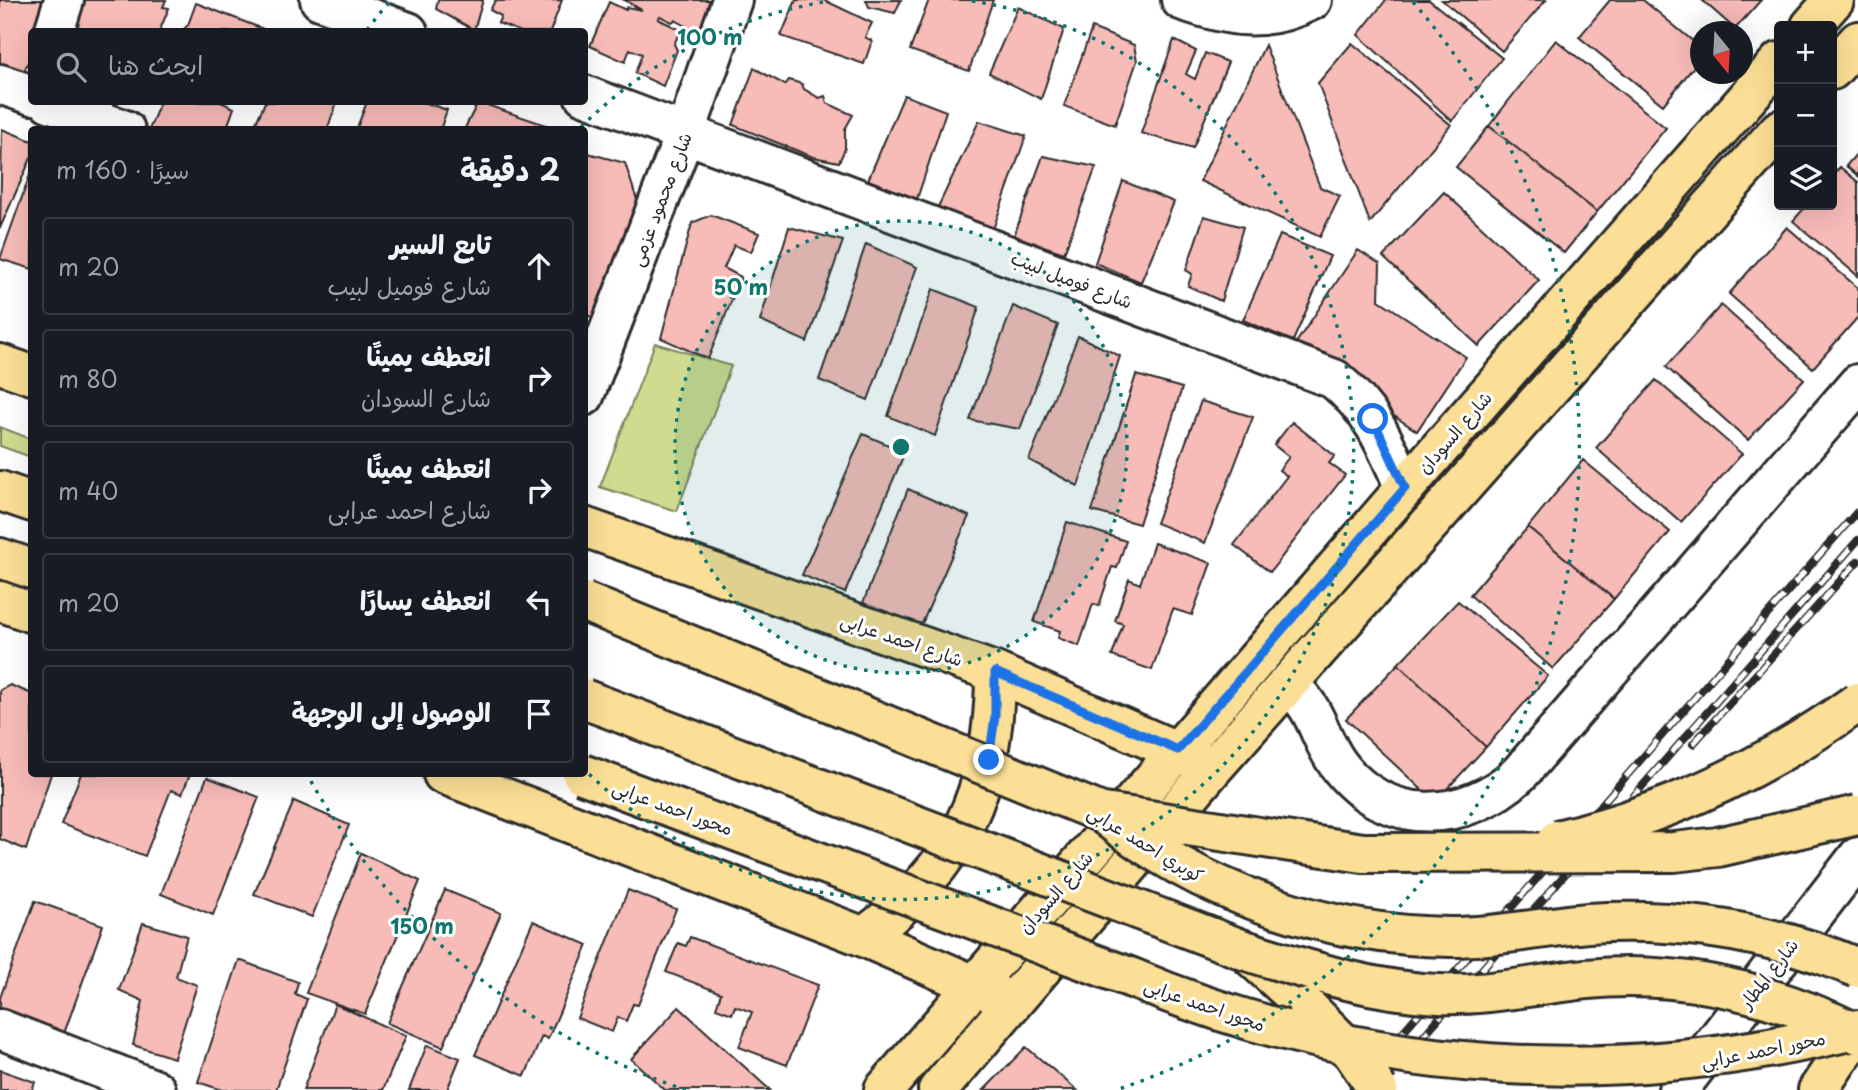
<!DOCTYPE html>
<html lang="ar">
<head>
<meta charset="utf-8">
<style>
  body { margin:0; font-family:"Playpen Sans","Playpen Sans Arabic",sans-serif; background:#242831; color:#f1f3f6; direction:rtl }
  .controls { position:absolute; right:21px; top:21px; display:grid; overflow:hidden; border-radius:7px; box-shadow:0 7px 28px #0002 }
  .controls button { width:63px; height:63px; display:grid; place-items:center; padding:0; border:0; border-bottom:2px solid #363941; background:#171b24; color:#f1f3f6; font:35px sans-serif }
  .compass { position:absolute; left:1690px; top:21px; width:63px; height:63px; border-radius:50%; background:#171b24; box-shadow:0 7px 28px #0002; rotate:162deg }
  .stop { position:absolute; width:21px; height:21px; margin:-16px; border:5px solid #1a73e8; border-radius:50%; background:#fff }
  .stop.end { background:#1a73e8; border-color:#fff; box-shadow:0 2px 7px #0008 }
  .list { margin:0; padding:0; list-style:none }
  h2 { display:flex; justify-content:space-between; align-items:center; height:91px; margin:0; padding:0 28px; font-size:30px }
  h2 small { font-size:23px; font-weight:400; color:#9ea1a6 }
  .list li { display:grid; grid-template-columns:46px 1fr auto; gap:21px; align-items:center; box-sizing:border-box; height:98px; margin:0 14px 14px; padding:0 14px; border:2px solid #363941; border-radius:7px }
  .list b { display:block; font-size:26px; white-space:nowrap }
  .list p { margin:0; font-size:23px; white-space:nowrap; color:#9ea1a6 }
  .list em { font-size:23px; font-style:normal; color:#9ea1a6 }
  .icon { flex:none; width:38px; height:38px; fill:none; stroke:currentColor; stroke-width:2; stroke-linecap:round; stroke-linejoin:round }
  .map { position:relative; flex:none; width:1858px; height:1090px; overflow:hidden; direction:ltr }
  .search { position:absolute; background:#171b24; box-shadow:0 7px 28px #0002; left:28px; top:28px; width:560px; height:77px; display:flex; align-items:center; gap:18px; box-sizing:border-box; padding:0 24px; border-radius:7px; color:#9ea1a6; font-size:26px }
  .panel { position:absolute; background:#171b24; box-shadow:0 7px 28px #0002; left:28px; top:126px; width:560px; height:651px; border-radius:7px; direction:rtl }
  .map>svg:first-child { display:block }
  .green { fill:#cfdb8f; stroke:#7d835d; stroke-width:2 }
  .building { fill:#f7bbb8; stroke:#2b2b2b; stroke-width:2 }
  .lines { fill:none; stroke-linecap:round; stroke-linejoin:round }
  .minor-casing { stroke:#2b2b2b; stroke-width:44 }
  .major-casing { stroke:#2b2b2b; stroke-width:44 }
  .highway-casing { stroke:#2b2b2b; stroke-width:44 }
  .minor { stroke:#fff; stroke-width:38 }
  .major { stroke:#fbdf96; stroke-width:38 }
  .highway { stroke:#fbdf96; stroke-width:38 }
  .rail-casing { stroke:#2b2b2b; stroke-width:8 }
  .rail { stroke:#fff; stroke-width:5; stroke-dasharray:16; stroke-linecap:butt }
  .highway-bridge-casing { stroke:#2b2b2b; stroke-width:44; stroke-linecap:butt }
  .highway-bridge { stroke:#fbdf96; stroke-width:38 }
  .route { stroke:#1a73e8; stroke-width:9 }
  .ring { fill:none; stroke:#0f766e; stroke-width:3.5; stroke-dasharray:3.5 7 }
  .labels { text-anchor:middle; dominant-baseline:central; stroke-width:6; stroke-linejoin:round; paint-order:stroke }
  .street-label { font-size:18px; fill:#2b2b2b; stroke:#fff }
  .centre { fill:#0f766e; stroke:#fff; stroke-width:3.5 }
  .ring-label { font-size:21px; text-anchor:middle; font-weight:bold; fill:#0f766e; stroke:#fff; stroke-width:6; stroke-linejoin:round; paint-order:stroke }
</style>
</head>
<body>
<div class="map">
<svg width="1858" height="1090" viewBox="0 0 1858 1090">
  <rect width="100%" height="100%" fill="#fff"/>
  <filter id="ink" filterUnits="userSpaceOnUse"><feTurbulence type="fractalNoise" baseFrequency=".0143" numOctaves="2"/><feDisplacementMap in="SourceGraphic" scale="14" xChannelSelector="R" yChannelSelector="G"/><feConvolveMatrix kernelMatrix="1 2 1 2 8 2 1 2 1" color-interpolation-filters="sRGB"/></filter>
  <g filter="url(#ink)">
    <path class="green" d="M655,343L731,366L677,511L600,487Z
      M0,427L31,439V457L0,446Z"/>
    <path class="building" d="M0,0H54L41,32H32V54L20,80L0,73Z
      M85,0H166L163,7L169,8L159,32H75Z
      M438,0H483L474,30L436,9Z
      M562,0L550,32H521L498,23L501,16L490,10L495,1Z
      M624,0H714L704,36L675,20L672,22L660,16L658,19L681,30L674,44L677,50L663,86L635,73L642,54L630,49L625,62L590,46L609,2L626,10L627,7L642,10Z
      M796,0H824L872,23L865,37L872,41L864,64L781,36Z
      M866,0H901L895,13L869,7Z
      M929,0H993L969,71L910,50Z
      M1386,0H1429L1502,58L1452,121L1358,35Z
      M1442,0H1546L1502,51Z
      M1610,0H1643L1700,47V59L1663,105L1579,37Z
      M1702,0H1761L1735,29Z
      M196,3L263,29V32H181L188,25Z
      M1018,7L1064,29L1041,99L989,73Z
      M1092,28L1134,45L1137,61L1115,125L1064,106Z
      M1174,40L1196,51L1186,74L1195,79L1205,53L1228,62L1193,148L1141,133Z
      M1556,40L1666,128L1597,212L1489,126Z
      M1352,43L1451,125L1370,223L1318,83Z
      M1265,45L1320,187L1340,196L1320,237L1200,181Z
      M754,68L785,85L789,80L802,84L804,89L819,98L825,96L827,103L853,115L845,129V149L839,162L813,157L733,125Z
      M904,95L946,111L917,199L868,180Z
      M160,102H221L234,108L226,130H149Z
      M265,102H337L327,130H253Z
      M367,102H423L447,110L440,130H356Z
      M478,102L549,126L547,130H464Z
      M979,121L1026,136L992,232L937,209Z
      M1489,126L1597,212L1564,253L1456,167Z
      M2,129L32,141V156L0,228Z
      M584,152L625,163L638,203L619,252L622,256L592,317L584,314Z
      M1858,152V176L1846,166Z
      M1043,156L1096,167L1064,253L1014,236Z
      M1840,167L1858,182V276L1793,221L1807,205H1832V176Z
      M32,169V269L0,259Z
      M1123,181L1174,202L1141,282L1095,263Z
      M1444,192L1539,280L1479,346L1383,257Z
      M711,215L759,233L751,252L734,245L724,268L741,277L708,359L661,338L692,223Z
      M1204,216L1243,227L1221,301L1188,286L1192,274L1186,270Z
      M789,227L843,241L807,342L760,321Z
      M1787,227L1858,288V317L1813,368L1729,294Z
      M1280,235L1330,256L1293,341L1243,320Z
      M866,244L917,267L868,400L819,380Z
      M1358,250L1380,264L1379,300L1466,357L1417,431L1292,349Z
      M933,289L979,307L935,436L888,416Z
      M1721,305L1804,379L1748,440L1666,367Z
      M1013,306L1058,325L1020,429L970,420Z
      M1078,336L1120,356L1078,486L1029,460Z
      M1136,375L1182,388L1139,524L1092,511Z
      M1656,380L1742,454L1681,522L1596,448Z
      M1201,401L1253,417L1205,543L1156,523Z
      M1292,422L1335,456L1329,463L1345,475L1270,572L1234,545L1287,476L1279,470L1289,457L1274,445Z
      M863,434L905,452L845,593L802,575Z
      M1583,460L1670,532L1614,599L1528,527Z
      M908,489L969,516L921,626L863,603Z
      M1067,522L1126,541L1117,568L1112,567L1099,606L1093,604L1079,646L1058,638L1060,631L1034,622Z
      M1528,527L1614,599L1553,669L1470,595Z
      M1154,543L1211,563L1192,615L1173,609L1152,670L1112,656L1123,624L1115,621L1129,579L1140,584Z
      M1458,601L1548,676L1486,747L1398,664Z
      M1398,664L1486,747L1435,802L1346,719Z
      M10,685L32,694V774H51L26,850L0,839V690Z
      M81,774H190L182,794L171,790L145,856L61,824Z
      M207,777L259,797L213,915L161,894Z
      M294,801L349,825L312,917L254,894Z
      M361,853L420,881L365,1014L306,993Z
      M445,890L501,913L443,1047L387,1023Z
      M628,890L676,909L638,1005L633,1004L626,1021L618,1017L612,1032L577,1018Z
      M35,901L103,925L62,1039L0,1017V998Z
      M533,921L588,945L548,1039L542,1036L525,1076L475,1055Z
      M143,923L187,936L176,977L197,985L174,1058L133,1045L143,1001L119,990Z
      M690,937L818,985L787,1065L739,1047L752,1012L735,1006L732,1014L716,1008L721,993L666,972L678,943L686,946Z
      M239,960L298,982L295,994L307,999L276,1090H222L198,1082Z
      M335,1004L406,1036L383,1090H303Z
      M679,1007L770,1090H665L631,1059Z
      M427,1045L460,1058L447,1090H409Z
      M1026,1047L1077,1090H984Z
      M0,1070L35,1082L32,1090H0Z"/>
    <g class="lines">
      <defs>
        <path id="minor" d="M320,0L408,32
          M1181,0C1229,17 1264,24 1312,0
          M54,32L64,0
          M0,84L32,95
          M584,95L1334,379C1373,411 1385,443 1405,488
          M49,102L125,130
          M584,396L686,131L732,0
          M1287,684C1318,708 1317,735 1338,764C1385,828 1466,824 1520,773L1858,384
          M0,1029L156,1090
          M1678,1090L1858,857"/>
        <path id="major" d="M1811,26L1834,0
          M1832,70L1858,41
          M0,364L32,375
          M584,527L995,672L1199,761
          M0,601L32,613
          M443,774L864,937L997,995
          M864,937C960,865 995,791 995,672
          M884,1090L1405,488L1779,62
          M938,1090L1213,768L1779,130"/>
        <path id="highway" d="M0,491L32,502
          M0,558L32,569
          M1244,950L1308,1008
          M1818,1090L1858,1030"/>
      </defs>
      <use href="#minor" class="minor-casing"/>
      <use href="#major" class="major-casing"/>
      <use href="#highway" class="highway-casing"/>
      <use href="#minor" class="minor"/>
      <use href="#major" class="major"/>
      <use href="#highway" class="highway"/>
      <defs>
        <path id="rail" d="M1693,744L1858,561
          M1352,1090L1858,511
          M1376,1090L1858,540"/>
      </defs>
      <use href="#rail" class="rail-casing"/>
      <use href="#rail" class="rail"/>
      <defs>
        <path id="highway-bridge" d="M584,602L1102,813C1199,892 1325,936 1451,937C1497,937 1542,927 1588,923C1682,917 1771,932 1858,968
          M584,699L1244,950C1308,970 1371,991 1439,994C1489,996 1537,984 1587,979C1682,970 1772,992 1858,1034
          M582,774L1132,978C1364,1076 1615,1090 1858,1029
          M1104,813L1363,853L1674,852L1718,847L1858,815
          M1557,840C1667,815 1766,768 1858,702
          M1308,1008L1353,1053L1378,1090"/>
      </defs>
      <use href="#highway-bridge" class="highway-bridge-casing"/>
      <use href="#highway-bridge" class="highway-bridge"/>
    </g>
  </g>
  <g class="lines" filter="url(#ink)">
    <path class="route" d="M989,760L995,716V672L1178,750L1405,488L1373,419"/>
  </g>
  <circle cx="901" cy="447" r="226" fill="#0f766e" fill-opacity=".12"/>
  <g class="ring">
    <circle cx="901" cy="447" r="226"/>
    <path d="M581 127A452 452 0 0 1 830 1M972 1A452 452 0 1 1 587 772"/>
    <path d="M686 1090A678 678 0 0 1 308 776M367 30A678 678 0 0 1 389 2M1413 2A678 678 0 0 1 1116 1090"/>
  </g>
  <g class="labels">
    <g class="street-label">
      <text transform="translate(660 199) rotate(-69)">شارع محمود عزمى</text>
      <text transform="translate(1072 279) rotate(21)">شارع فوميل لبيب</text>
      <text transform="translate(1454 432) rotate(-49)">شارع السودان</text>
      <text transform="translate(902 639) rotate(19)">شارع احمد عرابى</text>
      <text transform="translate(673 807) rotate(20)">محور احمد عرابى</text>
      <text transform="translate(1146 843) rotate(31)">كوبري احمد عرابى</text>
      <text transform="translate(1055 892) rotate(-49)">شارع السودان</text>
      <text transform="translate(1768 973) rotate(-52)">شارع المطار</text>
      <text transform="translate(1205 1004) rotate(19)">محور احمد عرابى</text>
      <text transform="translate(1763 1049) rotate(-11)">محور احمد عرابى</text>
    </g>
  </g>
  <circle cx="901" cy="447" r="10" class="centre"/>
  <g class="ring-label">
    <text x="710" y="45">100 m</text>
    <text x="741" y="295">50 m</text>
    <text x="422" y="934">150 m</text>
  </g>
</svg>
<div class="controls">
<button>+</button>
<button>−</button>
<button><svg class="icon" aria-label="layers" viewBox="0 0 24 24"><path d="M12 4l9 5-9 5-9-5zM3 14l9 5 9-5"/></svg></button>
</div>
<svg class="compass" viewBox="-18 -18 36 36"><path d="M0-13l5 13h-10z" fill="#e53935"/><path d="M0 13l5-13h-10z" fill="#9ea1a6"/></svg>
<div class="stop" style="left:1373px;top:419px"></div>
<div class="stop end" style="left:989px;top:760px"></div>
<div class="search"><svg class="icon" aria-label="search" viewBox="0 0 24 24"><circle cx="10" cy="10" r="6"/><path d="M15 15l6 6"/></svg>ابحث هنا</div>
<section class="panel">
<h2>2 دقيقة<small>سيرًا · 160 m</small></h2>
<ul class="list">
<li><svg class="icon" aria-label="ahead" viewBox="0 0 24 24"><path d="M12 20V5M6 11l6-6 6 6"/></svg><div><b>تابع السير</b><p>شارع فوميل لبيب</p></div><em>20 m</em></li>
<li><svg class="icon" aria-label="right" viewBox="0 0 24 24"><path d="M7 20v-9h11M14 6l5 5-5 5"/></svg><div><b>انعطف يمينًا</b><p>شارع السودان</p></div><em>80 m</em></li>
<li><svg class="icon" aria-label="right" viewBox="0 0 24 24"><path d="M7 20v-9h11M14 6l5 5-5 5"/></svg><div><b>انعطف يمينًا</b><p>شارع احمد عرابى</p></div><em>40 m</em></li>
<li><svg class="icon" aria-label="left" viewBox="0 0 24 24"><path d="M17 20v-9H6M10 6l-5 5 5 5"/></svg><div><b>انعطف يسارًا</b></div><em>20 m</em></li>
<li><svg class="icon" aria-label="arrive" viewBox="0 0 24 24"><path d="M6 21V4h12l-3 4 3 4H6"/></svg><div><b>الوصول إلى الوجهة</b></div></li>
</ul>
</section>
</div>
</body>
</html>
